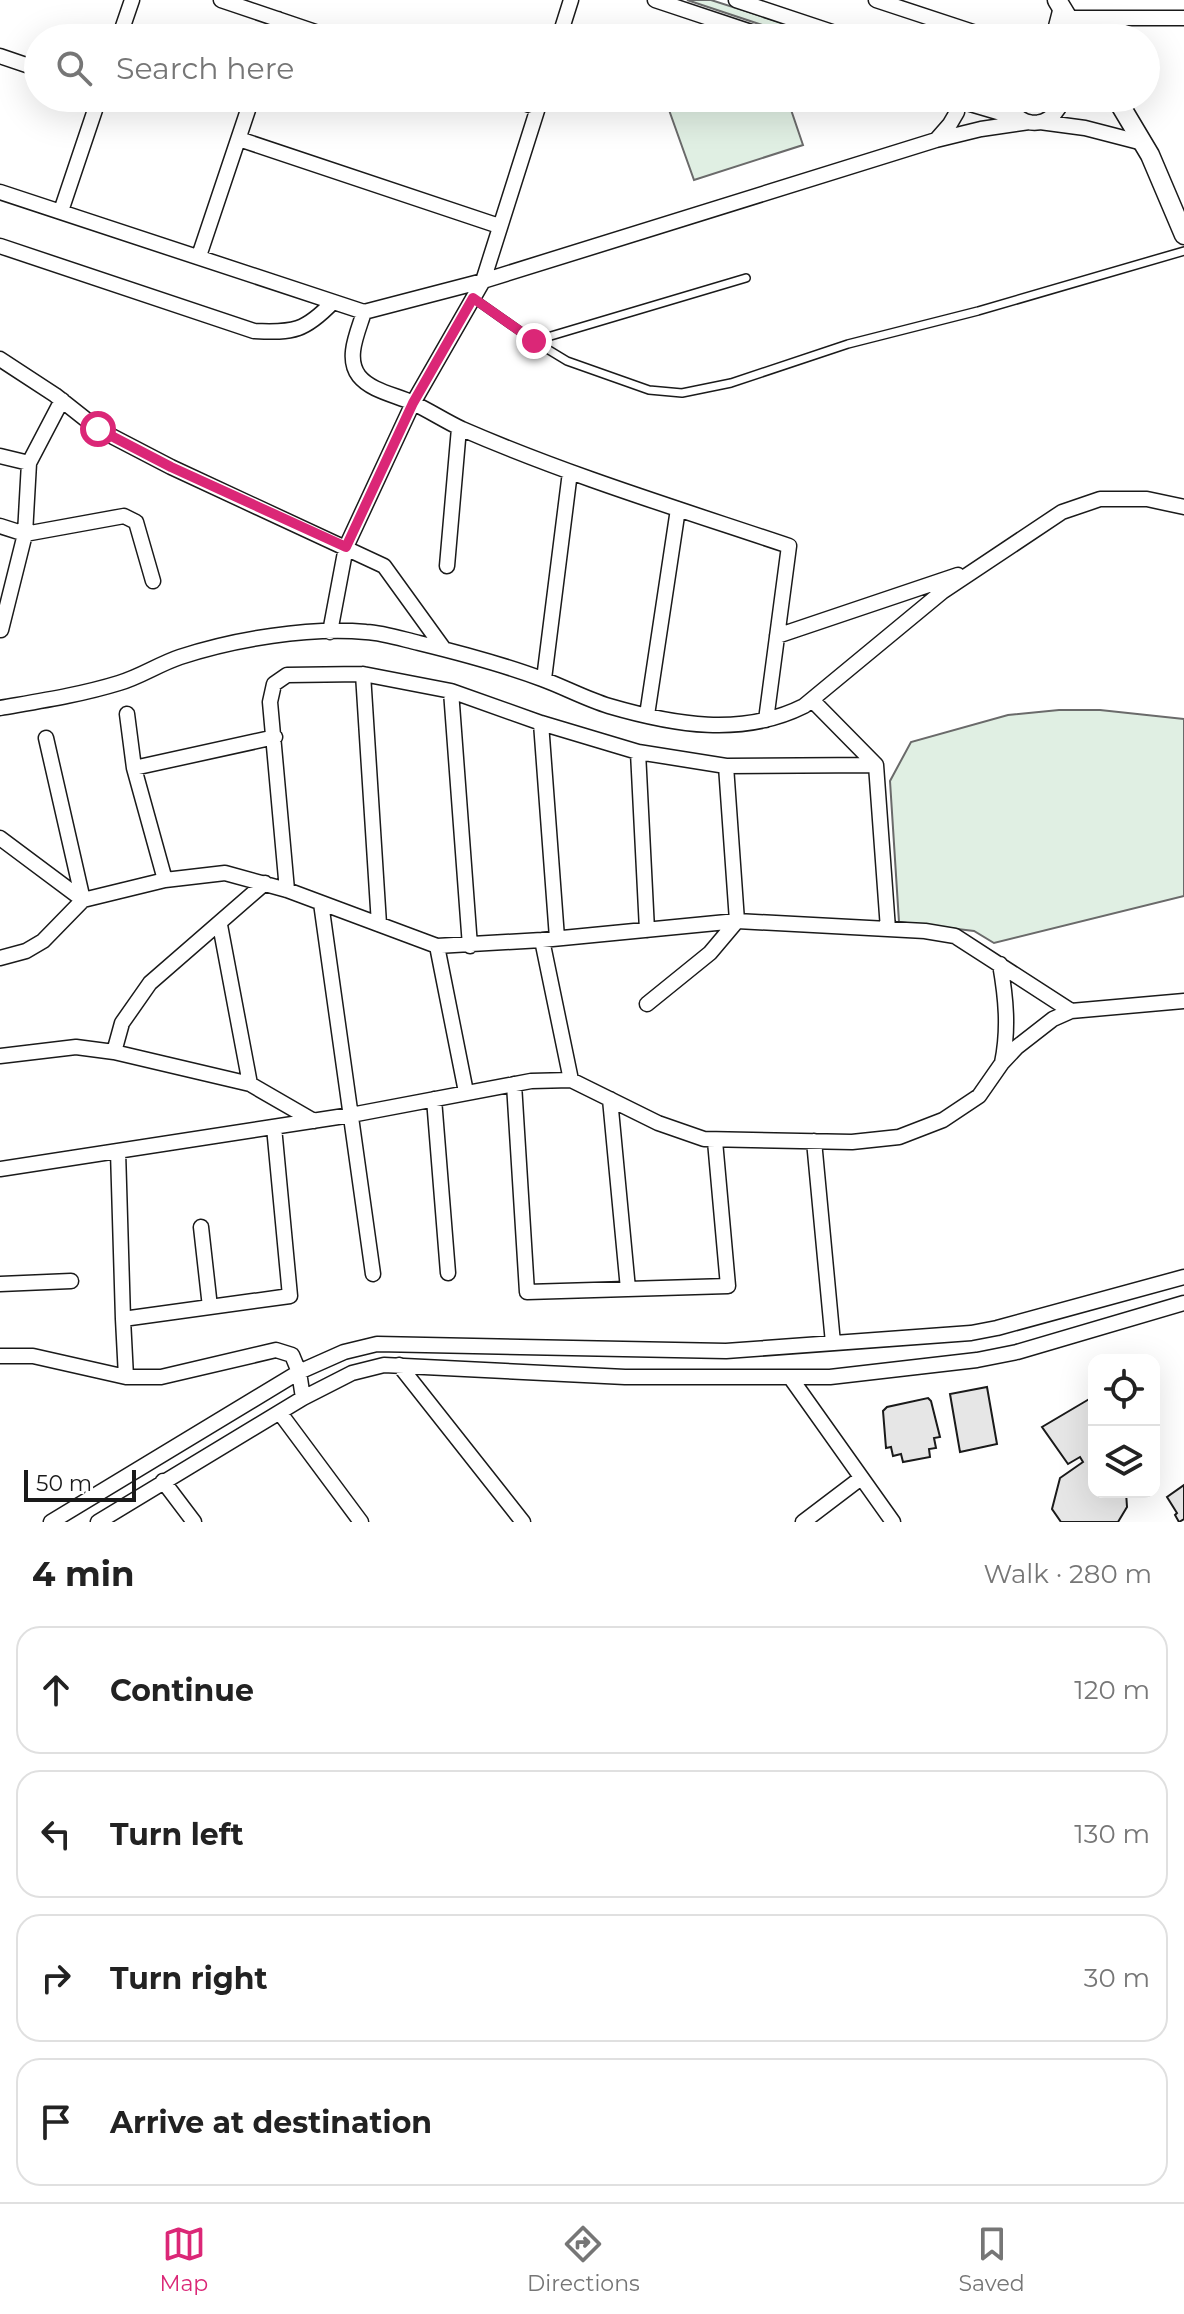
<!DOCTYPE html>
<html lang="en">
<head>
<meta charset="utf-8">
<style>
  body { margin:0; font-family:Montserrat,sans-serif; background:#f6f6f6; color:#222 }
  .controls { position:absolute; right:24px; bottom:24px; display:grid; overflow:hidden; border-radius:16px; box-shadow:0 8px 32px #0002 }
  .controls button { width:72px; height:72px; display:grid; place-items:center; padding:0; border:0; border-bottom:2px solid #e0e0e0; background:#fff; color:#222; font:40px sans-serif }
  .scale { position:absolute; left:24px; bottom:20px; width:112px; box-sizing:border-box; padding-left:8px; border:4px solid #1a1a1a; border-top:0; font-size:22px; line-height:28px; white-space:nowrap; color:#1a1a1a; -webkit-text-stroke:6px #fff; paint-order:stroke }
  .stop { position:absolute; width:24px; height:24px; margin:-18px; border:6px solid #db2777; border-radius:50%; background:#fff }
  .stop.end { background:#db2777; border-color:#fff; box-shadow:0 2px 8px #0008 }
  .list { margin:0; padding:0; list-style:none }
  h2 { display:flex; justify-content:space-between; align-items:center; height:104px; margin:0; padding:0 32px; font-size:34px }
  h2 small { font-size:26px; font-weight:400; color:#767676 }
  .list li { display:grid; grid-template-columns:52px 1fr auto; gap:24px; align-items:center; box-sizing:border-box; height:128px; margin:0 16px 16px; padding:0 16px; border:2px solid #e0e0e0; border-radius:24px }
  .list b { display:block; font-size:30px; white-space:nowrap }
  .list em { font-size:26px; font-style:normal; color:#767676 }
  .icon { flex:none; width:44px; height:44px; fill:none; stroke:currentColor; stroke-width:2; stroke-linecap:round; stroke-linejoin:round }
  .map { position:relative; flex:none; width:1184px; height:1522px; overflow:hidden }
  .search { position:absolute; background:#fff; box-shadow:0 8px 32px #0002; left:24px; right:24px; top:24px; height:88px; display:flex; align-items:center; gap:20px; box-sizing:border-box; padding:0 28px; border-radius:44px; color:#767676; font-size:30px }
  .sheet { height:680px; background:#fff }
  nav { display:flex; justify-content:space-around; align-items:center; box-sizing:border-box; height:112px; border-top:2px solid #e0e0e0; background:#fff; font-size:22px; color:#767676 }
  nav a { display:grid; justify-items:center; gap:4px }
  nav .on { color:#db2777 }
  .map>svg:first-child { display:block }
  .green { fill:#e0efe3; stroke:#6a6a6a; stroke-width:2 }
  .building { fill:#e6e6e6; stroke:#1a1a1a; stroke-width:2 }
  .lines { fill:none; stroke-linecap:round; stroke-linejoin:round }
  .lane-casing { stroke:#1a1a1a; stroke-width:10 }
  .street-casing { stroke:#1a1a1a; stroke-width:17 }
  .secondary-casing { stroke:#1a1a1a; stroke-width:21 }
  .lane { stroke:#fff; stroke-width:7 }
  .street { stroke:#fff; stroke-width:14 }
  .secondary { stroke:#fff; stroke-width:18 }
  .route { stroke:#db2777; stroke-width:10 }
</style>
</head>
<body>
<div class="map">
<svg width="1184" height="1522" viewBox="0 0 1184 1522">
  <rect width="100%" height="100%" fill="#fff"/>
  <path class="green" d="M687,0H711L829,38H801Z
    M706,98H787L803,145L694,180L669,110Z
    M1059,710H1100L1184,719V896L994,943L974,931L899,922L890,781L911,742L1008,715Z"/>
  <path class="building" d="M987,1387L997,1444L960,1452L950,1394Z
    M928,1398L931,1401L940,1437L934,1438L936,1448L929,1449L930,1457L903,1462L901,1454L893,1456L891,1447L886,1448L883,1411L887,1407Z
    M1091,1398L1094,1403V1492H1126L1127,1507L1118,1522H1061L1052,1509L1060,1478L1083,1462L1080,1457L1068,1464L1042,1427Z
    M1184,1485V1519L1179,1522L1175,1515L1177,1513L1167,1497Z"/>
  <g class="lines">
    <defs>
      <path id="lane" d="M473,298L534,341L567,361L649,390L682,393L731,383L848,344L978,311L1184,251
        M534,341L746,278"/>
      <path id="street" d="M221,0L333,38
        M655,0L769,38
        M736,0L850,38
        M876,0L973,32
        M1067,18H1184
        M119,38L132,0
        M271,38L278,19
        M559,38L571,0
        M1053,38L1061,7
        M0,56L38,69
        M510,98L538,108
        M950,98L1018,118
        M1006,98C1016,131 1053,131 1063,98
        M1040,122L1085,128L1143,143
        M239,139L499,226
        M936,140L950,124L957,112L953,102L948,98
        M0,192L364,312L483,281L936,140L981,129L1029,122
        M61,211L99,98
        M0,246L254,331C294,333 305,331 333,302
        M199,256L252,98
        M364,312C358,332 345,358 359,376C371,391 396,395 413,403C430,411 445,421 462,429C568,475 679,509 789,546L766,720
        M0,359L55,395L98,429L171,467L384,566L444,649
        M0,456L29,463
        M0,526L25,534L124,516L136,522L153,581
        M447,566L459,428
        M1,630L25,534L29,463L62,400
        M330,632L346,547L413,403L483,281L541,98
        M777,636L958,575
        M363,674L379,924
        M544,679L570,472
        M451,691L470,946
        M812,700L876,765L888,929
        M0,708C40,701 80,695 119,683C140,677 159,664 180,657C235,639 308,627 366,632C384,633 402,639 419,643C460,653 502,664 542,679C564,687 586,699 609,706C674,725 742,737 804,706L942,592L1062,512L1100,499H1147L1184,507
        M127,714L134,768L165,880
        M647,715L678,509
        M541,723L557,938
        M46,738L83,900
        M638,752L647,930
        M134,768L275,737
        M0,838L83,900
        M287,890L270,702L274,684L287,675L363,674L451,691L541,723L638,752L726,766L876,765
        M321,903L373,1274
        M220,925L250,1084
        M542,940L571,1080
        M437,946L466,1092
        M0,958L26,951L43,941L83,900L165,880L225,873L287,890L437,946L542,940L737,921L925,931L955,936L1071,1011L1184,1001
        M1000,964C1006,998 1009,1029 1002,1063
        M647,1004L710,953L737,921L726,766
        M114,1052L122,1023L150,983L265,883
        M0,1056L76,1047L114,1052L250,1084L314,1121
        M514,1084L527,1292L728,1286L715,1141
        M434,1099L448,1273
        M610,1099L628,1289
        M814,1141L833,1343
        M118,1151L123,1319
        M0,1169L351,1115L531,1081L571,1080L658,1123L704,1139L852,1142L899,1137L943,1120L979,1096L1002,1063L1017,1047L1053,1019L1071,1011
        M201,1227L210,1307
        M0,1284L71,1281
        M0,1356H33L126,1377H161L276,1350L292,1355L299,1372L303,1398
        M399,1365L523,1522
        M126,1377L123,1319L290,1296L274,1127
        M790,1377L893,1522
        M280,1413L361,1522
        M163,1481L194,1522
        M51,1522L299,1372L344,1352L377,1344L726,1351L971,1333L997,1328L1184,1277
        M98,1522L303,1398L352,1373L384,1365L625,1377H830L977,1360L1017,1352L1184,1303
        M803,1522L861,1478"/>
      <path id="secondary" d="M1057,0L1080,38
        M1116,98L1150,155L1184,235"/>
    </defs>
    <use href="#lane" class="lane-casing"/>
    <use href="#street" class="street-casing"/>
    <use href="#secondary" class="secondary-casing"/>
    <use href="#lane" class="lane"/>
    <use href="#street" class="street"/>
    <use href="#secondary" class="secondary"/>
  </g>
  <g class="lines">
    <path class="route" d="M98,429L171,467L346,547L413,403L473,298L534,341"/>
  </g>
</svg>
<div class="controls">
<button><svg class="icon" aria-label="locate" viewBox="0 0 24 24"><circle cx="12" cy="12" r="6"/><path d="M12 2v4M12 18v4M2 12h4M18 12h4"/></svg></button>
<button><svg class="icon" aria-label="layers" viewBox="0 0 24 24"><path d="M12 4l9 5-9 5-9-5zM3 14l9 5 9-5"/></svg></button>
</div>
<div class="scale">50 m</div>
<div class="stop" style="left:98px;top:429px"></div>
<div class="stop end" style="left:534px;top:341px"></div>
<div class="search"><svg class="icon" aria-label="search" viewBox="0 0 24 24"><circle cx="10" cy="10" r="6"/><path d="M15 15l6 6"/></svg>Search here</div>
</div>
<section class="sheet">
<h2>4 min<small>Walk · 280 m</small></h2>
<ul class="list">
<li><svg class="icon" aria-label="ahead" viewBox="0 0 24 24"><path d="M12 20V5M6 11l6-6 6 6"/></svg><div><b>Continue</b></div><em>120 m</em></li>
<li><svg class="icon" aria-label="left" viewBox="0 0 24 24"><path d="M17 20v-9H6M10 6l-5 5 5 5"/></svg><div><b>Turn left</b></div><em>130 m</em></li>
<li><svg class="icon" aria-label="right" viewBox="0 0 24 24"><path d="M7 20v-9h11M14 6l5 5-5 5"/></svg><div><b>Turn right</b></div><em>30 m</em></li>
<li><svg class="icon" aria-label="arrive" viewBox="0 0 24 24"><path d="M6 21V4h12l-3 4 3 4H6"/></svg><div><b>Arrive at destination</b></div></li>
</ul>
</section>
<nav>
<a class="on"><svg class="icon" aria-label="map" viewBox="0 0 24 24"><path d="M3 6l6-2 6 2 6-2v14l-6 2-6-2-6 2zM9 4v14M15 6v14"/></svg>Map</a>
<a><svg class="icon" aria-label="directions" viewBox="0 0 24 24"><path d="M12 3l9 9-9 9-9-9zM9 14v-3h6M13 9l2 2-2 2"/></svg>Directions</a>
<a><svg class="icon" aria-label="saved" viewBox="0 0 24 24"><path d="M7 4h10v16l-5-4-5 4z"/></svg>Saved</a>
</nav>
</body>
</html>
